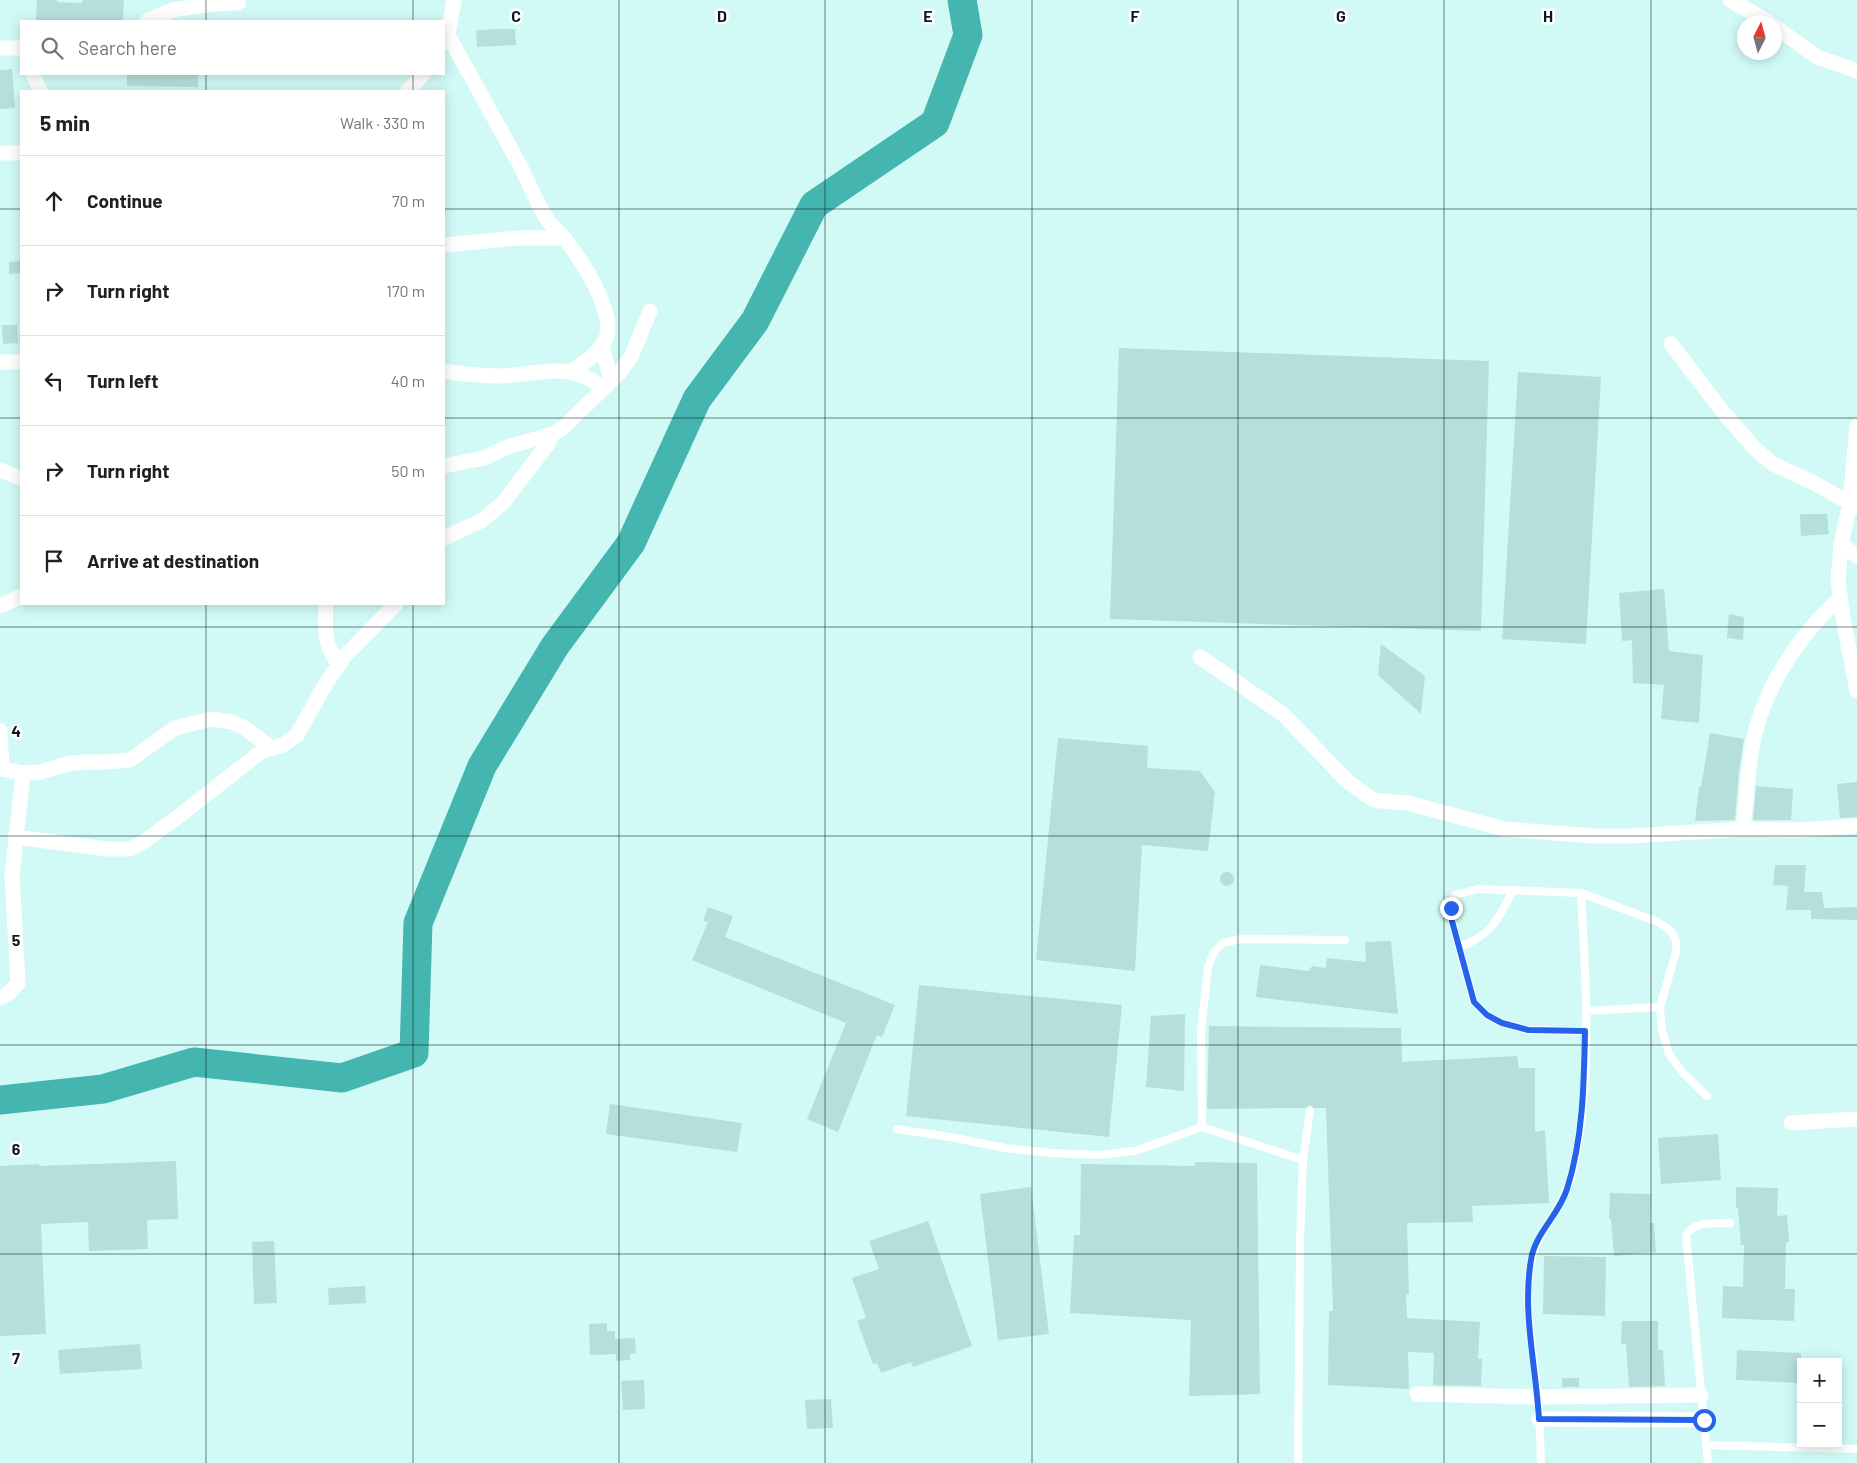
<!DOCTYPE html>
<html lang="en">
<head>
<meta charset="utf-8">
<style>
  body { margin:0; font-family:Barlow,sans-serif; background:#f6f6f6; color:#202124 }
  .controls { position:absolute; right:15px; bottom:15px; display:grid; overflow:hidden; border-radius:0px; box-shadow:0 2px 12px #0003 }
  .controls button { width:45px; height:45px; display:grid; place-items:center; padding:0; border:0; border-bottom:1px solid #e0e0e0; background:#fff; color:#202124; font:25px sans-serif }
  .compass { position:absolute; left:1737px; top:15px; width:45px; height:45px; border-radius:50%; background:#fff; box-shadow:0 2px 12px #0003; rotate:6deg }
  .stop { position:absolute; width:15px; height:15px; margin:-11px; border:4px solid #2563eb; border-radius:50%; background:#fff }
  .stop.end { background:#2563eb; border-color:#fff; box-shadow:0 1px 5px #0008 }
  .list { margin:0; padding:0; list-style:none }
  h2 { display:flex; justify-content:space-between; align-items:center; height:65px; margin:0; padding:0 20px; font-size:21px }
  h2 small { font-size:16px; font-weight:400; color:#757577 }
  .list li { display:grid; grid-template-columns:32px 1fr auto; gap:15px; align-items:center; box-sizing:border-box; height:90px; padding:0 20px; border-top:1px solid #e0e0e0 }
  .list b { display:block; font-size:19px; white-space:nowrap }
  .list em { font-size:16px; font-style:normal; color:#757577 }
  .icon { flex:none; width:28px; height:28px; fill:none; stroke:currentColor; stroke-width:2; stroke-linecap:round; stroke-linejoin:round }
  .map { position:relative; flex:none; width:1857px; height:1463px; overflow:hidden }
  .search { position:absolute; background:#fff; box-shadow:0 2px 12px #0003; left:20px; top:20px; width:425px; height:55px; display:flex; align-items:center; gap:12px; box-sizing:border-box; padding:0 18px; border-radius:0px; color:#757577; font-size:19px }
  .panel { position:absolute; background:#fff; box-shadow:0 2px 12px #0003; left:20px; top:90px; width:425px; height:515px; border-radius:0px }
  .map>svg:first-child { display:block }
  .lines { fill:none; stroke-linecap:round; stroke-linejoin:round }
  .river { stroke:#45b5af; stroke-width:29 }
  .building { fill:#b6dfdb }
  .service { stroke:#fff; stroke-width:8 }
  .minor { stroke:#fff; stroke-width:15 }
  .route { stroke:#2563eb; stroke-width:6 }
  .grid { fill:none; stroke:#0b1a19; stroke-width:1; stroke-opacity:0.55 }
  .grid-label { font-size:16px; text-anchor:middle; font-weight:bold; fill:#0b1a19; stroke:#fff; stroke-width:5; stroke-linejoin:round; paint-order:stroke }
</style>
</head>
<body>
<div class="map">
<svg width="1857" height="1463" viewBox="0 0 1857 1463">
  <rect width="100%" height="100%" fill="#d1faf6"/>
  <g class="lines">
    <path class="river" d="M0,1100L103,1089L194,1062L342,1078L414,1053L418,923L482,766L555,646L631,543L697,399L755,321L814,205L935,123L968,35L962,0"/>
  </g>
  <path class="building" d="M37,0H57V2L82,3V0H124L123,21H36Z
    M503,29H515L516,45L477,47L476,30Z
    M12,69L15,108L0,109V70Z
    M127,74H198V87L127,86Z
    M21,261V273L9,274V262Z
    M2,325H17L18,343L3,344Z
    M1119,348L1489,361L1481,631L1110,619Z
    M1518,372L1601,377L1586,644L1502,639Z
    M1800,514H1827L1829,534L1801,536Z
    M1664,589L1669,651L1703,655L1699,723L1661,719L1664,685L1633,683L1632,640L1622,641L1619,593Z
    M1729,614L1744,617L1743,640L1727,638Z
    M1381,644L1425,676L1421,714L1378,675Z
    M1710,733L1744,739L1739,771L1735,820L1695,821L1699,787H1701Z
    M1058,738L1148,746L1147,768L1200,771L1215,792L1208,851L1142,845L1135,971L1036,960Z
    M1857,782V817L1840,818L1837,784Z
    M1756,786L1793,789L1791,820H1753Z
    M1775,865H1806L1804,892H1822L1824,908L1857,907V920L1811,919V910H1786L1788,886L1773,885Z
    M1220 879a7 7 0 1 1 14 0a7 7 0 1 1-14 0Z
    M708,907L733,916L725,937L895,1005L882,1037L877,1035L838,1132L807,1119L846,1023L692,960L708,922L703,921Z
    M1391,941L1398,1014L1256,997L1260,965L1309,971L1312,966L1326,968L1327,958L1366,962L1365,942Z
    M919,985L1122,1005L1109,1137L906,1116Z
    M1185,1014L1184,1091L1146,1087L1151,1016Z
    M1209,1026L1401,1028L1402,1062L1517,1056L1519,1068H1535V1132L1545,1130L1549,1203L1472,1206L1473,1222L1407,1223L1409,1294L1406,1295L1407,1318L1480,1322L1478,1359H1482L1481,1386L1433,1385L1434,1353L1408,1352L1409,1389L1328,1385L1329,1311H1333L1326,1108H1314L1310,1105L1305,1108L1207,1109Z
    M610,1104L742,1123L737,1152L606,1134Z
    M1718,1134L1721,1180L1661,1184L1658,1138Z
    M176,1161L178,1219L147,1220L148,1249L89,1251L88,1222L41,1224L46,1334L0,1336V1166L39,1164V1166Z
    M1195,1162L1257,1163L1260,1394L1189,1396L1191,1320L1070,1313L1074,1235H1080L1081,1164L1195,1166Z
    M1031,1187L1049,1334L998,1340L980,1194Z
    M1736,1187L1778,1188L1777,1216L1787,1215L1789,1242H1786L1785,1289H1795L1794,1321L1722,1318L1723,1286L1743,1287L1744,1245H1741L1738,1208H1736Z
    M1610,1193L1651,1194L1650,1223H1654L1656,1252L1614,1256L1611,1219H1609Z
    M928,1221L972,1346L913,1367L911,1362L881,1373L877,1363L873,1364L857,1321L866,1318L852,1278L879,1269L869,1241Z
    M274,1241L277,1303L254,1304L252,1242Z
    M1544,1256L1606,1257L1605,1316L1543,1314Z
    M365,1286L366,1303L329,1305L328,1288Z
    M1622,1321H1658V1350H1663L1665,1386L1629,1387L1626,1344H1621Z
    M607,1323V1331H615V1339L635,1338L636,1353L630,1354V1360L616,1361V1354L590,1355L589,1324Z
    M140,1344L142,1369L60,1374L58,1350Z
    M1737,1350L1801,1353V1383L1736,1380Z
    M1562,1378H1579V1387H1562Z
    M644,1380L645,1409L623,1410L621,1381Z
    M831,1399L833,1428L807,1429L805,1400Z"/>
  <g class="lines">
    <path class="service" d="M1459,947C1489,937 1500,919 1512,891
      M1586,1011L1660,1007
      M1585,1031L1528,1030L1502,1023L1487,1015L1474,1002L1452,921V902L1455,895L1478,889L1581,893L1658,922L1671,931L1676,941V952L1660,1007L1662,1030L1669,1054L1683,1073L1707,1096
      M1202,1127L1201,1030L1208,967L1214,952L1223,943L1240,939L1345,940
      M897,1129L950,1137L1005,1148L1051,1153L1098,1155L1135,1151L1202,1127L1303,1160
      M1706,1445L1857,1449
      M1298,1463L1300,1241L1303,1160L1310,1111
      M1541,1463C1540,1438 1540,1412 1537,1388C1533,1350 1525,1312 1529,1275C1532,1240 1551,1223 1565,1193C1569,1185 1572,1174 1574,1164C1593,1076 1586,983 1581,893
      M1708,1463L1686,1236C1693,1220 1715,1224 1730,1223"/>
    <path class="minor" d="M1730,0L1769,22
      M147,21L173,10L212,4L238,3
      M1774,26L1817,57L1857,71
      M448,35C471,77 495,119 518,162C528,180 536,202 547,219C552,227 560,232 565,239C582,261 606,298 608,327C609,347 585,363 570,372
      M444,43L448,35L454,0
      M0,48H21
      M33,74L40,91
      M408,91L423,74
      M0,153H21
      M444,245L518,238H564
      M1671,344L1723,412L1755,449L1773,464L1814,483L1857,507
      M602,345L611,381
      M0,362H21
      M444,371C462,374 484,376 502,376C545,374 564,360 604,388
      M1857,426L1850,504L1841,544L1838,580L1843,618L1857,691
      M444,466L484,458L507,447L553,434L564,427L619,373L631,357L650,311
      M0,470L21,478
      M444,538L481,521L502,504L548,444L553,434
      M1841,544L1857,556
      M326,604C325,629 323,643 339,665
      M0,606L21,596
      M1200,657L1284,715L1347,781L1372,799L1380,801L1408,803L1504,829L1593,836H1631L1743,829L1799,830L1857,826
      M0,731L2,769
      M0,769L23,773L40,772L67,764L83,762H105L130,760L175,728L212,719L232,722L245,728L271,748
      M1743,829C1746,804 1747,778 1751,753C1760,693 1796,638 1840,598
      M15,837L107,849H130L142,843L179,816L262,751L283,745L297,735L325,685L343,658L396,604
      M0,998L10,992L18,983L12,876L23,773
      M1791,1123L1857,1119
      M1417,1394L1538,1397L1701,1395
      M1539,1419L1704,1420"/>
  </g>
  <g class="lines">
    <path class="route" d="M1451,908L1452,921L1474,1002L1487,1015L1502,1023L1528,1030L1585,1031C1584,1084 1583,1139 1567,1189C1559,1215 1535,1233 1531,1260C1522,1312 1536,1366 1539,1419L1704,1420"/>
  </g>
  <path class="grid" d="M206,0V21M413,0V21M619,0V1463M825,0V1463M1032,0V1463M1238,0V1463M1444,0V1463M1651,0V1463M206,74V91M413,74V91M0,209H21M444,209H1857M0,418H21M444,418H1857M206,604V1463M413,604V1463M0,627H1857M0,836H1857M0,1045H1857M0,1254H1857"/>
  <g class="grid-label">
    <text x="516" y="22">C</text>
    <text x="722" y="22">D</text>
    <text x="928" y="22">E</text>
    <text x="1135" y="22">F</text>
    <text x="1341" y="22">G</text>
    <text x="1548" y="22">H</text>
    <text x="16" y="737">4</text>
    <text x="16" y="946">5</text>
    <text x="16" y="1155">6</text>
    <text x="16" y="1364">7</text>
  </g>
</svg>
<div class="controls">
<button>+</button>
<button>−</button>
</div>
<svg class="compass" viewBox="-18 -18 36 36"><path d="M0-13l5 13h-10z" fill="#e53935"/><path d="M0 13l5-13h-10z" fill="#757577"/></svg>
<div class="stop" style="left:1704px;top:1420px"></div>
<div class="stop end" style="left:1451px;top:908px"></div>
<div class="search"><svg class="icon" aria-label="search" viewBox="0 0 24 24"><circle cx="10" cy="10" r="6"/><path d="M15 15l6 6"/></svg>Search here</div>
<section class="panel">
<h2>5 min<small>Walk · 330 m</small></h2>
<ul class="list">
<li><svg class="icon" aria-label="ahead" viewBox="0 0 24 24"><path d="M12 20V5M6 11l6-6 6 6"/></svg><div><b>Continue</b></div><em>70 m</em></li>
<li><svg class="icon" aria-label="right" viewBox="0 0 24 24"><path d="M7 20v-9h11M14 6l5 5-5 5"/></svg><div><b>Turn right</b></div><em>170 m</em></li>
<li><svg class="icon" aria-label="left" viewBox="0 0 24 24"><path d="M17 20v-9H6M10 6l-5 5 5 5"/></svg><div><b>Turn left</b></div><em>40 m</em></li>
<li><svg class="icon" aria-label="right" viewBox="0 0 24 24"><path d="M7 20v-9h11M14 6l5 5-5 5"/></svg><div><b>Turn right</b></div><em>50 m</em></li>
<li><svg class="icon" aria-label="arrive" viewBox="0 0 24 24"><path d="M6 21V4h12l-3 4 3 4H6"/></svg><div><b>Arrive at destination</b></div></li>
</ul>
</section>
</div>
</body>
</html>
